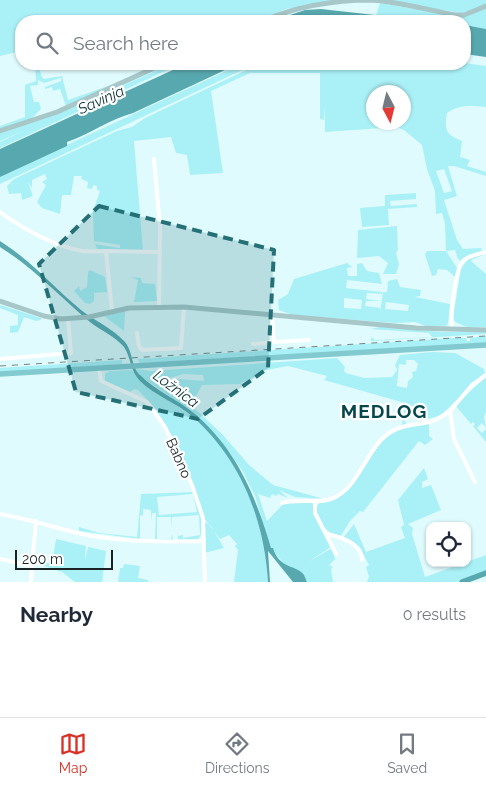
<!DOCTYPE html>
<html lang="en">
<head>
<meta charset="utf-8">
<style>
  body { margin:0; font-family:Raleway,sans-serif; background:#f2f2f3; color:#1f2937 }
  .controls { position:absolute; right:15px; bottom:15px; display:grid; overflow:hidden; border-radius:10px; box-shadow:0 1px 4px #0004 }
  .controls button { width:45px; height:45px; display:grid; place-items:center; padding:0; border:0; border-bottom:1px solid #e0e1e3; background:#fff; color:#1f2937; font:25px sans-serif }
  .compass { position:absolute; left:366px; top:85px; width:45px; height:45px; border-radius:50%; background:#fff; box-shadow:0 1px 4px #0004; rotate:173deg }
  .scale { position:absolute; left:15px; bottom:12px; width:98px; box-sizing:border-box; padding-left:5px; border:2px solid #192324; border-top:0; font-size:14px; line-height:18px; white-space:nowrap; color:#192324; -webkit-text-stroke:4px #fff; paint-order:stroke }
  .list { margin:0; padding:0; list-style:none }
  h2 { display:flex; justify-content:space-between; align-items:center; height:65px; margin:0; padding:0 20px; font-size:21px }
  h2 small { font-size:16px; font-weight:400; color:#747a83 }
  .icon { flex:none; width:28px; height:28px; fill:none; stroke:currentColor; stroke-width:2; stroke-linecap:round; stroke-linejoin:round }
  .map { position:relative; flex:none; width:486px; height:582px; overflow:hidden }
  .search { position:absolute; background:#fff; box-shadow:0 1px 4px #0004; left:15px; right:15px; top:15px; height:55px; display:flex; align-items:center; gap:12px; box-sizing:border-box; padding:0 18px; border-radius:20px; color:#747a83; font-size:19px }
  .sheet { height:135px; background:#fff }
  nav { display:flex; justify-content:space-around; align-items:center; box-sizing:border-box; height:70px; border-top:1px solid #e0e1e3; background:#fff; font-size:14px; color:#747a83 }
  nav a { display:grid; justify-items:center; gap:2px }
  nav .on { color:#d93025 }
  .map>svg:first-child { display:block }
  .green { fill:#aaf1f7; fill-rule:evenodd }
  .water { fill:#58a9af }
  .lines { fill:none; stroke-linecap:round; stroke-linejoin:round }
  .river { stroke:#58a9af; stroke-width:5.5 }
  .street { stroke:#fff; stroke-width:4 }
  .secondary { stroke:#a7c7c9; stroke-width:5 }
  .primary { stroke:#82cad0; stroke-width:5.5 }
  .rail { stroke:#738587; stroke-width:1; stroke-dasharray:6 6; stroke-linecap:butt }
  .marked { fill:#257076; fill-opacity:0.2; stroke:#257076; stroke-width:4; stroke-dasharray:10 6; stroke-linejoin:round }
  .labels { text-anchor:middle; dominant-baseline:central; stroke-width:4.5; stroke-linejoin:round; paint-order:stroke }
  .street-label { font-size:14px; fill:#192324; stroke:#fff }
  .water-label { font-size:15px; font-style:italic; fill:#0b3437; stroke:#fff }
  .district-label { font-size:19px; font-weight:bold; letter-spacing:1px; fill:#05484c; stroke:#fff }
</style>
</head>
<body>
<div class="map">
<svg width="486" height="582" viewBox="0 0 486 582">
  <rect width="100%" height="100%" fill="#dffbfd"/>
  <path class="green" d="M0,0H354L286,9L257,21H21V51L0,56Z
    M376,0H486V4L462,13Z
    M380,3L456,16L486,7V29L465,25V21H428L376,16Z
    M465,63L486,66V107C471,106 460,104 447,113C444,130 446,135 462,141L460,157L470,160L467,166L486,172V176L454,166H448L457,196L444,200L457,240L463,249L481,248L482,251L470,255L461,261L458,259L455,250L446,251L457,268L455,277L447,270L438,269L436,275L432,276L425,255L427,251H446L445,223L442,213L436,214L435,191L427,169L422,145L404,130L396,127L325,132V107L324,120L320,119V73H250L211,91L223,173L190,175L187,155L176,153L171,137L134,141L143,251L97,249L95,244L120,248V245L94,241L93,211L100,191L97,190V186L93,185L92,189L87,188L88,182L81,179L82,176H74L71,195H62L60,214L42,208L37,202L46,185L42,182L47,179L45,174L32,180V188L28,182L33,196L22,200L21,193L9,194L7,186L14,179L117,131L132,127L145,118L259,64H439L452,66L451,64ZM374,92H404V122H374ZM444,169L452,191L444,193L436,171Z
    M35,64H37L43,79L62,76L68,100L111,85L66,106L60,89L53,91L52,87L45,89V87L61,81V78L44,83L38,80V85L30,86L34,102H39L41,109L31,119L0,129V126L25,117V85L36,81Z
    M165,64H169L66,111L171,64H176L175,67L165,71L0,148V142L23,131L0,141V133L21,126Z
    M241,64H255L0,184V176Z
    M416,193V199L390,201L391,206L417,204V207L388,209L389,225L362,227L360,208L385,206V195Z
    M397,226L398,250L396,253L399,264L396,274H383L388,263L379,256L357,258L358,230Z
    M486,254L473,259L471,261L486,274V327H467L455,322L453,317L461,268L470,257Z
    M347,263L352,267L347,268L348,276H357V264L362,263L367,271L379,273L382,284L347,280L346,288L382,292V294L367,293L366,299L381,301H366L365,306L380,308V312L383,292H387L388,281L397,279L400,287L421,290L420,296L415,297L450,304L448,324L445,326H426L415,322L394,323L293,315L279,310L278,300L288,294L294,279ZM344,298L362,300L361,309L344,308ZM386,302L409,305L408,311L385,309Z
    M90,270L105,277L107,292L94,293V301L90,304L85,303L74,291L79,286L80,291L87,287L88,272Z
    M130,277L141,278L142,283L155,284L157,301L134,302L138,280Z
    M0,305L41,318V320L36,321L24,317L18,332L10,333V326L18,325V315L0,308Z
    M125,311L124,331L104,316Z
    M380,327L443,332H486V334L371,341V337L375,340L432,337L429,333L370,329Z
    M486,336V343L140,363L137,359L453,338H466L467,341H470V338Z
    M432,352L455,353L484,369L485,373L440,416L428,419L426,406L413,407V413H405L404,420L407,425L402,426L405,403L324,380L327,376L288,366L261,371L254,377L240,384L202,385L191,405L222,434L249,465L273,485L324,499L295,497L279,490L288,498L278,494L276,496L272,494L270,498L258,494L267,521C289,499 279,502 312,502L331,547L308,562L332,548L335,559L329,565L333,567L331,569L333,582H308L297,570L287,567L271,549L255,496L242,470L222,443L196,415L140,376L136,369L152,371L337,358L345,367L344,371L346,373L364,378L392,377L397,370L395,365L400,355ZM406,360H414L418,364L416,371L412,372L413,377L408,381L407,388L397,386L399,364L406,365ZM183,374L203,375L204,381L179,379L168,381L166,379Z
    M122,360V364L0,372V368Z
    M132,370C143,390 168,399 186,412C240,452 263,517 268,582H234L238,550L235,546L237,544L229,535L220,539L204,518L190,474L171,434L155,408L138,390L134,389L130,392L105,381V374L110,371Z
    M486,377V412L484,417L486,428L482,423L477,428L482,433L486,429V442L473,426L475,424L473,422L471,424L455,405Z
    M429,423V436L433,439L425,445L419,441L363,512L360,511L350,521L340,537C326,532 312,519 317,504L340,495L384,439L397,430Z
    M424,468L428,479L422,482V488L431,485L441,510L408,524L413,528L412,534L425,577L486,555V571L456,582H367L369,577L366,567L369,565L360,548L343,538L354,524L366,552L405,538L401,527L404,525L398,500Z
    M193,492C197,504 208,529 198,539L178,541V536L183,535V538L200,535L199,515L172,517V527L171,517H157V539H171L172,534L173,540L155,541L156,513H152L151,522V510L143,509V516L140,515V539L79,531V527L99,533L137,537L141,494ZM193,494L197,512L159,515L157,497Z
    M204,521L211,526L224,548L204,553Z
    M56,539L86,546L85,560L88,547L106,551L102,582H75L62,572L35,563V560L52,564Z
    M124,564L140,566L138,578L148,580V582H118L120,568H123Z"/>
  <path class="water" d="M321,9L428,21H272L305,10Z
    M465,25L486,29V57L465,54Z
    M186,64H238L133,113C110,119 90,134 67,142V146L0,177V149Z
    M0,241C33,262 52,286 81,310C95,321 112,328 124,341C133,350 131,367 140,375C155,390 178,400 195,414C237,450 256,497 271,548H273C279,569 297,565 304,575C305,577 306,580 307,582H293L268,551L270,582H268C264,519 241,460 193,417C177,403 155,396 140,381C130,371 131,357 124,347C116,337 100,330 90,322C60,297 34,268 0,247Z"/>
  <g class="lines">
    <path class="river" d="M462,582L486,573"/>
    <path class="street" d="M154,159L160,227L159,306
      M0,212C25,230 51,245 82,251C90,252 98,251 106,251L112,311
      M106,251L160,252
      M452,329C450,317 455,268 464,260C470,255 479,254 486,252
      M137,333L139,346L142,350L181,348L184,307
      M274,342L309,340
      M253,344L274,342L272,315
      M0,359L71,353L68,319
      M99,368L101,381L147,402L165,427L192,485L203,518L205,582
      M475,482L454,439L450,411L472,385L486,375
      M318,501L315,505V513L336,554
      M282,503C298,498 315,504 331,499C359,489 365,450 389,433C400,425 416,425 429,422C437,420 443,416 450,411
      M0,514C30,519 57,529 87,535C125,542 164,542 203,541
      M327,534C341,537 362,544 362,560
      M0,559L32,566L36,521
      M31,582L32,566"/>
    <path class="secondary" d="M262,21C295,7 335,0 372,0C400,2 428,10 456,15H464L486,6
      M0,131L57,112L163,64
      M0,301L44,316L61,319L89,317L129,308L184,307L416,328L486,330"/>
    <path class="primary" d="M0,374L486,345"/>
    <path class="rail" d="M0,366L486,336"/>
  </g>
  <path class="marked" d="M99,206L274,250L268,368L198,419L76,392L39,264Z"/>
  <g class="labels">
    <g class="street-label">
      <text transform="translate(179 458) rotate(66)">Babno</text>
    </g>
    <g class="water-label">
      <text transform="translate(101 100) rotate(-24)">Savinja</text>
      <text transform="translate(176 389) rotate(36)">Ložnica</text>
    </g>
    <g class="district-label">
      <text x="384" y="411">MEDLOG</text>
    </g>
  </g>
</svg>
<div class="controls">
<button><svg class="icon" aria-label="locate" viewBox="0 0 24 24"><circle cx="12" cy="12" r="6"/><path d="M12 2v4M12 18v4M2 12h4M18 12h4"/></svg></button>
</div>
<svg class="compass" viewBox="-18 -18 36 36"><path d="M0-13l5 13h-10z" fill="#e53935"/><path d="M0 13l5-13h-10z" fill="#747a83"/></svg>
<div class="scale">200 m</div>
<div class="search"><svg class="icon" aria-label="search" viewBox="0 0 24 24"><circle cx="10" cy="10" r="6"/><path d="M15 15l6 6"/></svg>Search here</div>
</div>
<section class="sheet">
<h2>Nearby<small>0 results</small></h2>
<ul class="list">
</ul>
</section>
<nav>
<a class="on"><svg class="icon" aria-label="map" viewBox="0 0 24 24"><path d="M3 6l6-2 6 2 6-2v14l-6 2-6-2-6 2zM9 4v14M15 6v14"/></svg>Map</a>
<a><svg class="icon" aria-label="directions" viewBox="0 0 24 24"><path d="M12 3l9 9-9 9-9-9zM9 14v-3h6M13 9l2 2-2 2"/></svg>Directions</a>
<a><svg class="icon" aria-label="saved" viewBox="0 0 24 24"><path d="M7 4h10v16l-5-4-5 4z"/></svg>Saved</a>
</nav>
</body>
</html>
